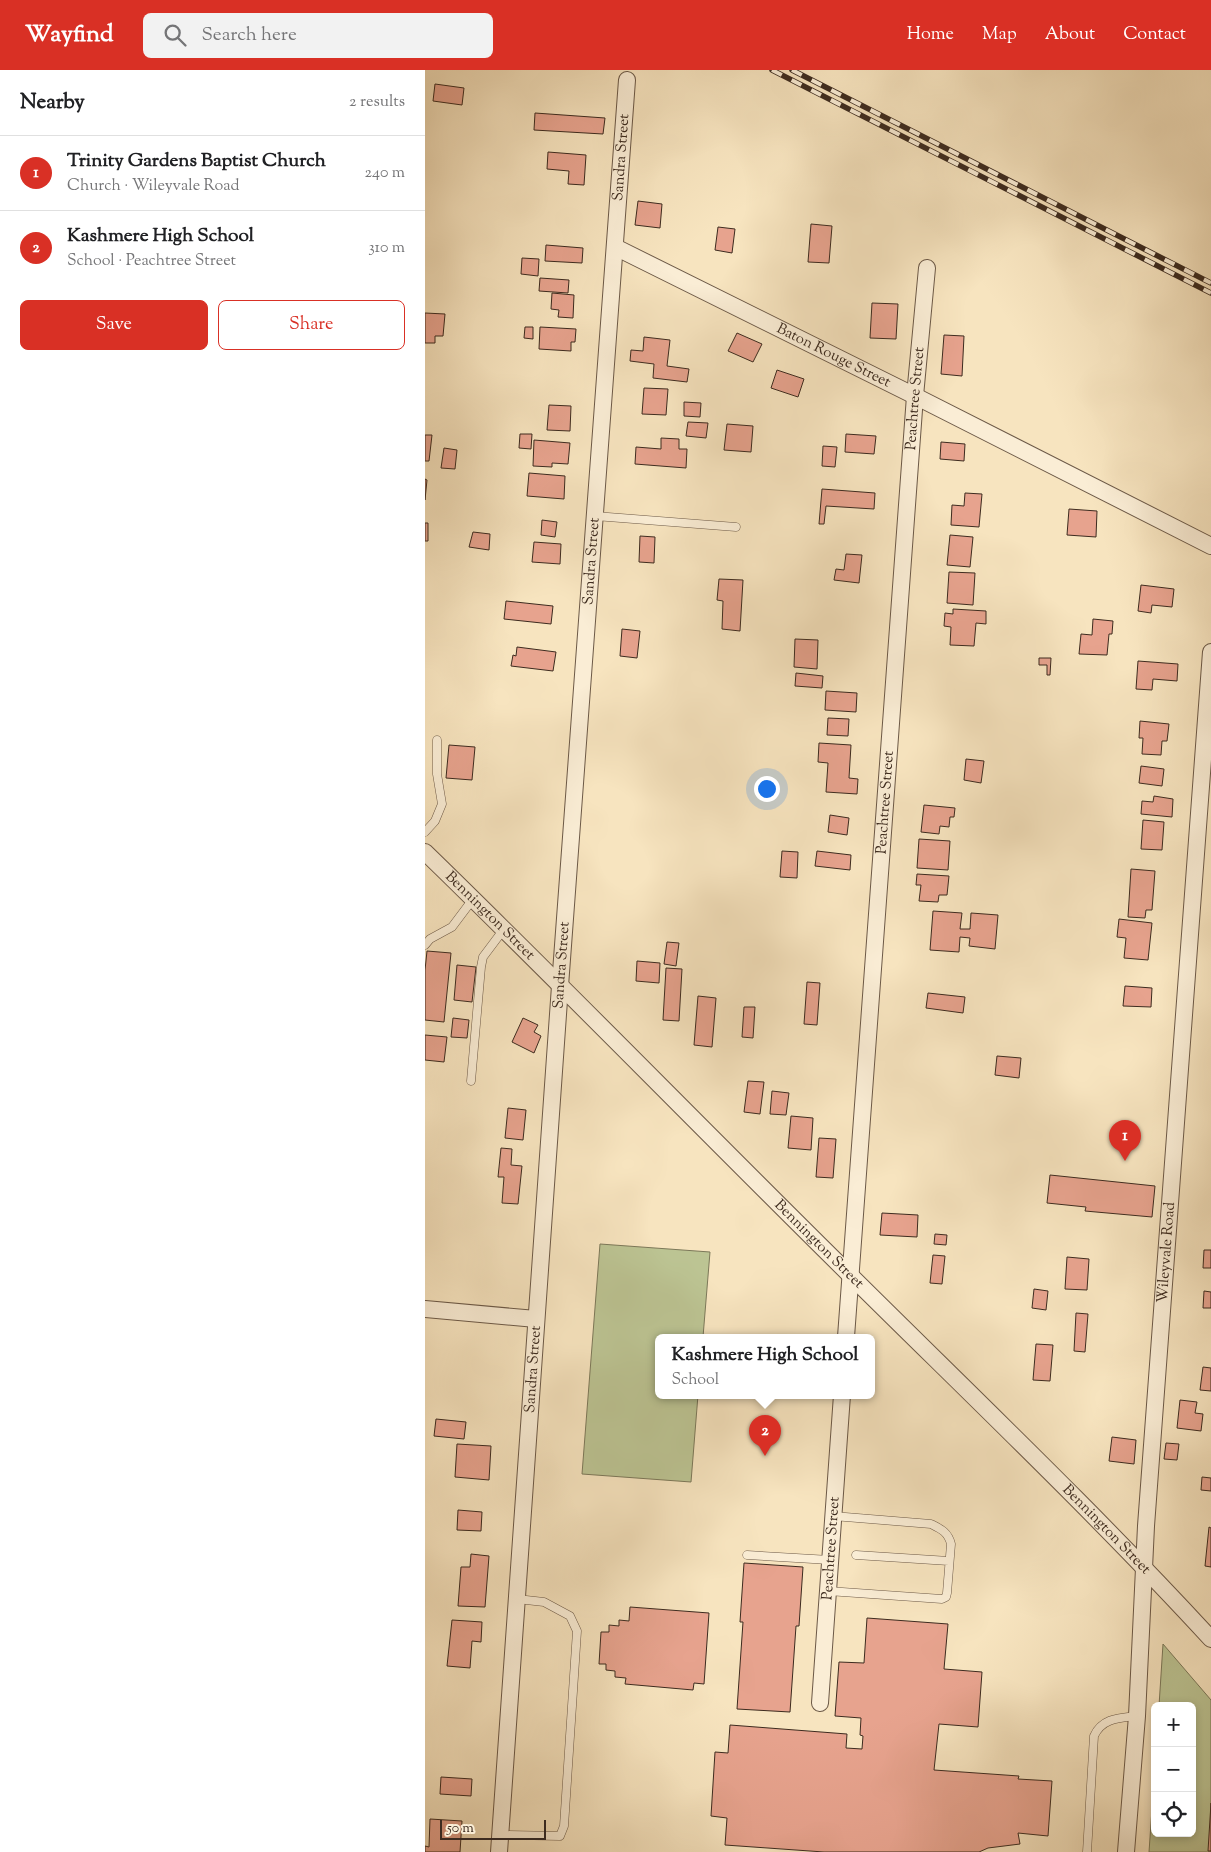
<!DOCTYPE html>
<html lang="en">
<head>
<meta charset="utf-8">
<style>
  body { margin:0; font-family:"Sorts Mill Goudy",serif; background:#f2f2f2; color:#202124 }
  .controls { position:absolute; right:15px; bottom:15px; display:grid; overflow:hidden; border-radius:8px; box-shadow:0 2px 8px #0003 }
  .controls button { width:45px; height:45px; display:grid; place-items:center; padding:0; border:0; border-bottom:1px solid #e0e0e0; background:#fff; color:#202124; font:25px sans-serif }
  .scale { position:absolute; left:15px; bottom:12px; width:106px; box-sizing:border-box; padding-left:5px; border:2px solid #3d2b1f; border-top:0; font-size:14px; line-height:18px; white-space:nowrap; color:#3d2b1f; -webkit-text-stroke:4px #faedd5; paint-order:stroke }
  .you { position:absolute; left:341px; top:718px; width:18px; height:18px; margin:-12px; border:4px solid #fff; border-radius:50%; background:#1a73e8; box-shadow:0 0 0 8px #1a73e833 }
  .badge { display:grid; place-items:center; width:32px; height:32px; border-radius:50%; background:#d93025; color:#fff; font-size:16px; font-weight:700 }
  .pin { position:absolute; translate:-50% -41px; filter:drop-shadow(0 1px 2px #0008) }
  .pin::after { content:''; position:absolute; top:26px; width:18px; height:15px; background:inherit; clip-path:polygon(0 0,100% 0,50% 100%) }
  .popup { position:absolute; left:230px; top:1264px; width:220px; height:65px; box-sizing:border-box; display:grid; place-content:center; border-radius:8px; background:#fff; filter:drop-shadow(0 1px 4px #0005); font-size:16px; white-space:nowrap; color:#757577 }
  .popup b { font-size:19px; color:#202124 }
  .popup::after { content:''; position:absolute; left:50%; top:100%; margin-left:-10px; border:10px solid transparent; border-top-color:#fff }
  .list { margin:0; padding:0; list-style:none }
  h2 { display:flex; justify-content:space-between; align-items:center; height:65px; margin:0; padding:0 20px; font-size:21px }
  h2 small { font-size:16px; font-weight:400; color:#757577 }
  .list li { display:grid; grid-template-columns:32px 1fr auto; gap:15px; align-items:center; box-sizing:border-box; height:75px; padding:0 20px; border-top:1px solid #e0e0e0 }
  .list b { display:block; font-size:19px; white-space:nowrap }
  .list p { margin:0; font-size:16px; white-space:nowrap; color:#757577 }
  .list em { font-size:16px; font-style:normal; color:#757577 }
  .actions { display:flex; gap:10px; padding:15px 20px }
  .actions a { flex:1; padding:11px 0; border:1px solid #d93025; border-radius:8px; text-align:center; font-size:18px; color:#d93025 }
  .actions .main { background:#d93025; color:#fff }
  .icon { flex:none; width:28px; height:28px; fill:none; stroke:currentColor; stroke-width:2; stroke-linecap:round; stroke-linejoin:round }
  .map { position:relative; flex:none; width:786px; height:1782px; overflow:hidden }
  header { display:flex; align-items:center; gap:30px; box-sizing:border-box; height:70px; padding:0 25px; background:#d93025; color:#fff }
  header strong { font-size:24px }
  nav { display:flex; gap:28px; margin-inline-start:auto; font-size:18px }
  .search { width:350px; height:45px; background:#f2f2f2; display:flex; align-items:center; gap:12px; box-sizing:border-box; padding:0 18px; border-radius:8px; color:#757577; font-size:19px }
  main { display:flex }
  aside { flex:1; background:#fff }
  .map>svg:first-child { display:block }
  .green { fill:#bcc493; stroke:#7c7859 }
  .building { fill:#e7a38e; stroke:#3d2b1f }
  .lines { fill:none; stroke-linecap:round; stroke-linejoin:round }
  .lane-casing { stroke:#6c5947; stroke-width:9 }
  .street-casing { stroke:#6c5947; stroke-width:18 }
  .lane { stroke:#faedd5; stroke-width:8 }
  .street { stroke:#faedd5; stroke-width:16 }
  .rail-casing { stroke:#3d2b1f; stroke-width:5.5 }
  .rail { stroke:#faedd5; stroke-width:4; stroke-dasharray:11; stroke-linecap:butt }
  .labels { text-anchor:middle; dominant-baseline:central; stroke-width:4.5; stroke-linejoin:round; paint-order:stroke }
  .street-label { font-size:15px; fill:#3d2b1f; stroke:#faedd5 }
</style>
</head>
<body>
<header>
<strong>Wayfind</strong>
<div class="search"><svg class="icon" aria-label="search" viewBox="0 0 24 24"><circle cx="10" cy="10" r="6"/><path d="M15 15l6 6"/></svg>Search here</div>
<nav><a>Home</a><a>Map</a><a>About</a><a>Contact</a></nav>
</header>
<main>
<aside>
<h2>Nearby<small>2 results</small></h2>
<ul class="list">
<li><span class="badge">1</span><div><b>Trinity Gardens Baptist Church</b><p>Church · Wileyvale Road</p></div><em>240 m</em></li>
<li><span class="badge">2</span><div><b>Kashmere High School</b><p>School · Peachtree Street</p></div><em>310 m</em></li>
</ul>
<div class="actions"><a class="main">Save</a><a>Share</a></div>
</aside>
<div class="map">
<svg width="786" height="1782" viewBox="0 0 786 1782">
  <rect width="100%" height="100%" fill="#f7e4bf"/>
  <filter id="stains"><feTurbulence type="fractalNoise" baseFrequency=".004" numOctaves="4"/><feColorMatrix values="0 0 0 0 .2 0 0 0 0 .09 0 0 0 0 .02 0 0 0 .5 -.17"/></filter>
  <radialGradient id="worn" r=".72"><stop offset=".6" stop-color="#630" stop-opacity="0"/><stop offset="1" stop-color="#630" stop-opacity=".3"/></radialGradient>
  <path class="green" d="M175,1174L285,1182L278,1267H234V1325H273L266,1412L157,1404Z
    M738,1574L786,1630V1782H724L730,1696V1763H767V1636H734Z"/>
  <path class="building" d="M10,14L39,18L37,35L8,31Z
    M110,43L180,48L178,64L109,60Z
    M123,82L161,85L159,115L143,114L144,101L122,99Z
    M213,131L237,134L235,158L210,155Z
    M386,154L407,156L404,193L383,192Z
    M293,157L310,159L307,183L290,180Z
    M121,175L158,178L157,193L120,191Z
    M97,188L114,189L113,206L96,204Z
    M115,208L144,210L143,223L114,221Z
    M127,223L149,225L148,248L133,247L134,240L126,239Z
    M447,233L473,234L471,269L445,268Z
    M0,243L20,244L18,266H10V273H0Z
    M100,257H108V269L99,268Z
    M115,257L151,259L150,272H146V281L114,279Z
    M312,263L337,274L328,292L303,281Z
    M519,265L539,266L537,306L516,304Z
    M219,267L245,270L242,296L264,299L262,312L228,308L229,294L205,291L206,280L218,281Z
    M352,300L379,309L373,327L346,318Z
    M219,318L243,319L241,345L217,344Z
    M259,332L276,333L275,347L259,346Z
    M124,335L146,336L145,361L122,360Z
    M263,352L283,353L281,368L261,366Z
    M302,354L328,356L326,382L299,380Z
    M95,364H107L106,379L94,378Z
    M421,364L451,366L449,384L420,382Z
    M0,365H7L4,391H0Z
    M236,368L254,369V379H262L261,398L210,394L211,377L236,379Z
    M109,370L145,373L143,394L127,393V397L108,396Z
    M516,372L540,374L539,391L515,389Z
    M398,376L412,377L410,397L397,396Z
    M19,378L32,380L30,399L16,398Z
    M104,403L140,406L139,429L102,426Z
    M0,409L2,410L0,430Z
    M397,419L450,423L449,439L401,436L399,454H394Z
    M540,423L557,424L554,457L526,455L527,435L539,436Z
    M644,439L672,441L671,467L642,465Z
    M117,450L132,452L130,467L116,465Z
    M0,453H3V471H0Z
    M48,462L65,464L64,480L44,477Z
    M525,465L548,467L545,497L522,495Z
    M215,466L230,467L229,493L214,492Z
    M109,472L136,474L135,494L107,492Z
    M421,484L437,485L434,513L409,510L411,499L419,500Z
    M524,502L550,503L548,535L522,533Z
    M294,509L318,510L315,561L297,559L298,531L292,530Z
    M716,515L749,519L747,537L727,535L726,543L713,541Z
    M81,531L128,536L126,554L79,549Z
    M528,539L561,541V554L551,553L549,576L525,575L526,557L519,556L520,543L528,544Z
    M668,549L688,551L687,564H684L682,585L654,584L656,564L667,565Z
    M197,559L215,561L212,588L195,586Z
    M370,569L393,570L392,599L369,597Z
    M92,577L131,582L128,601L86,596L88,585L91,586Z
    M614,588H626L625,605H622V595H614Z
    M713,591L753,594L752,611L728,609L727,620L711,619Z
    M371,603L398,606L397,618L370,616Z
    M401,621L432,623L431,642L400,640Z
    M403,648L424,649L423,666L402,665Z
    M715,651L744,654L742,671H737L736,685L717,684L718,668H714Z
    M394,673L426,675L424,708L433,709L432,724L401,722L403,693L393,692Z
    M24,675L50,677L47,710L21,708Z
    M541,689L559,691L556,713L539,710Z
    M716,696L739,699L737,716L714,713Z
    M729,726L748,729L747,747L716,744L717,731L728,732Z
    M499,735L530,738L529,747H525L524,757L515,756L514,764L496,762Z
    M405,745L424,748L422,765L403,762Z
    M718,750L739,752L737,780L716,779Z
    M494,769L525,771L523,800L492,798Z
    M357,781L373,782L372,808L355,807Z
    M392,781L426,785L425,800L390,796Z
    M706,799L730,801L727,840H721L720,848L703,847Z
    M492,804L524,806L522,825H514L513,832L494,831L496,815H491Z
    M508,841L537,843L535,859H545L546,843L573,845L570,879L544,876L545,868L535,867L534,882L505,880Z
    M694,849L727,853L723,890L699,888L701,868L692,867Z
    M242,872L254,873L251,896L239,894Z
    M2,881L26,883L19,952L0,950V900Z
    M212,891L235,893L234,913L211,911Z
    M32,895L51,897L47,932L29,930Z
    M241,898L257,899L254,951L238,950Z
    M382,912L395,913L392,955L379,954Z
    M700,916L727,918L726,937L698,936Z
    M503,923L540,927L538,943L501,938Z
    M273,926L291,928L287,977L269,975Z
    M319,937H330L328,968L317,967Z
    M28,948L44,950L42,968L26,967Z
    M98,948L113,955L109,962L116,966L109,983L87,972Z
    M0,965L22,967L19,992L0,990Z
    M572,986L596,988L594,1008L570,1005Z
    M323,1011L339,1012L335,1044L319,1042Z
    M347,1021L364,1023L361,1045L345,1044Z
    M83,1038L101,1040L98,1070L80,1068Z
    M366,1046L388,1048L386,1080L363,1078Z
    M394,1068L411,1069L408,1108L391,1107Z
    M76,1078L87,1079L86,1095L97,1096L93,1134L77,1133L79,1107H73Z
    M625,1105L730,1116L727,1147L660,1141L661,1137L622,1133Z
    M457,1143L493,1145L492,1167L455,1165Z
    M510,1164L522,1165L521,1175L509,1174Z
    M779,1180H786V1198H778Z
    M508,1185L520,1186L517,1214L505,1213Z
    M642,1187L664,1189L662,1220L640,1219Z
    M609,1219L623,1221L621,1240L607,1238Z
    M779,1221L786,1222V1238H778Z
    M651,1243L663,1244L660,1282L649,1281Z
    M611,1274L628,1275L625,1311L608,1310Z
    M778,1297L786,1298V1321L775,1320Z
    M755,1330L772,1332L770,1343L778,1344L776,1361L752,1358Z
    M11,1349L41,1352L39,1369L9,1366Z
    M687,1367L711,1370L709,1394L684,1391Z
    M741,1373L754,1374L752,1390L739,1389Z
    M32,1374L66,1376L64,1410L30,1407Z
    M777,1407L786,1408V1421L776,1420Z
    M33,1440L57,1442L56,1461L32,1460Z
    M784,1457L786,1458V1497L780,1496Z
    M46,1484L64,1486L60,1537L33,1536L36,1497H45Z
    M319,1493L378,1497L374,1556H371L365,1642L312,1639L318,1552H315Z
    M205,1537L284,1543L279,1614L269,1613L268,1620L200,1614L201,1608L190,1607V1601L181,1600V1594H174L176,1562H184V1555L194,1556V1550L204,1551Z
    M442,1548L523,1554L519,1599L557,1602L553,1657L514,1654L509,1700L594,1706L593,1709L627,1711L623,1766L593,1763L595,1774L563,1778L554,1782H399L300,1775L302,1748L286,1746L290,1682L303,1683L305,1655L422,1664L421,1678L437,1679L438,1666L435,1665L436,1648L410,1646L414,1592L439,1593Z
    M27,1550L57,1552L56,1572L47,1571L45,1598L22,1596Z
    M16,1707L47,1709L46,1726L15,1724Z
    M786,1733V1781H783Z
    M5,1749L37,1751L35,1782H0V1776L4,1777Z"/>
  <g class="lines">
    <defs>
      <path id="lane" d="M170,446L311,457
        M0,762L10,751L17,734L12,704V670
        M0,875L5,869L27,857L48,829
        M46,1011L56,897L58,887L79,859
        M322,1485L405,1490
        M431,1485L524,1491
        M403,1521L517,1529L521,1527L522,1523L526,1474C523,1462 516,1459 506,1454L408,1446
        M76,1765L135,1766L139,1756L152,1561L145,1546L119,1532L92,1529
        M662,1782L669,1666C677,1648 694,1648 712,1646"/>
      <g id="street">
        <path id="s1" d="M190,177L490,326L786,476"/>
        <path id="s2" d="M0,782C143,921 282,1064 424,1204C546,1325 670,1443 786,1569"/>
        <path d="M0,1239L111,1249"/>
        <path id="s3" d="M421,1267L490,326L502,198"/>
        <path id="s4" d="M395,1633L417,1325"/>
        <path id="s5" d="M74,1782L135,916L202,10"/>
        <path id="s6" d="M701,1782L712,1646L721,1456L786,582"/>
      </g>
    </defs>
    <use href="#lane" class="lane-casing"/>
    <use href="#street" class="street-casing"/>
    <use href="#lane" class="lane"/>
    <use href="#street" class="street"/>
    <defs>
      <path id="rail" d="M347,0L786,223
        M367,0L786,213"/>
    </defs>
    <use href="#rail" class="rail-casing"/>
    <use href="#rail" class="rail"/>
  </g>
  <g class="labels">
    <g class="street-label">
      <text stroke="none"><textPath href="#s5" startOffset="1699">Sandra Street</textPath></text>
      <text stroke="none"><textPath href="#s1" startOffset="244">Baton Rouge Street</textPath></text>
      <text stroke="none"><textPath href="#s3" startOffset="941">Peachtree Street</textPath></text>
      <text stroke="none"><textPath href="#s5" startOffset="1294">Sandra Street</textPath></text>
      <text stroke="none"><textPath href="#s3" startOffset="536">Peachtree Street</textPath></text>
      <text stroke="none"><textPath href="#s2" startOffset="91">Bennington Street</textPath></text>
      <text stroke="none"><textPath href="#s5" startOffset="889">Sandra Street</textPath></text>
      <text stroke="none"><textPath href="#s2" startOffset="556">Bennington Street</textPath></text>
      <text stroke="none"><textPath href="#s6" startOffset="601">Wileyvale Road</textPath></text>
      <text stroke="none"><textPath href="#s5" startOffset="484">Sandra Street</textPath></text>
      <text stroke="none"><textPath href="#s2" startOffset="961">Bennington Street</textPath></text>
      <text stroke="none"><textPath href="#s4" startOffset="155">Peachtree Street</textPath></text>
    </g>
  </g>
  <rect width="100%" height="100%" filter="url(#stains)"/>
  <rect width="100%" height="100%" fill="url(#worn)"/>
</svg>
<div class="controls">
<button>+</button>
<button>−</button>
<button><svg class="icon" aria-label="locate" viewBox="0 0 24 24"><circle cx="12" cy="12" r="6"/><path d="M12 2v4M12 18v4M2 12h4M18 12h4"/></svg></button>
</div>
<div class="scale">50 m</div>
<div class="you"></div>
<div class="pin badge" style="left:700px;top:1091px">1</div>
<div class="pin badge" style="left:340px;top:1386px">2</div>
<div class="popup"><b>Kashmere High School</b>School</div>
</div>
</main>
</body>
</html>
